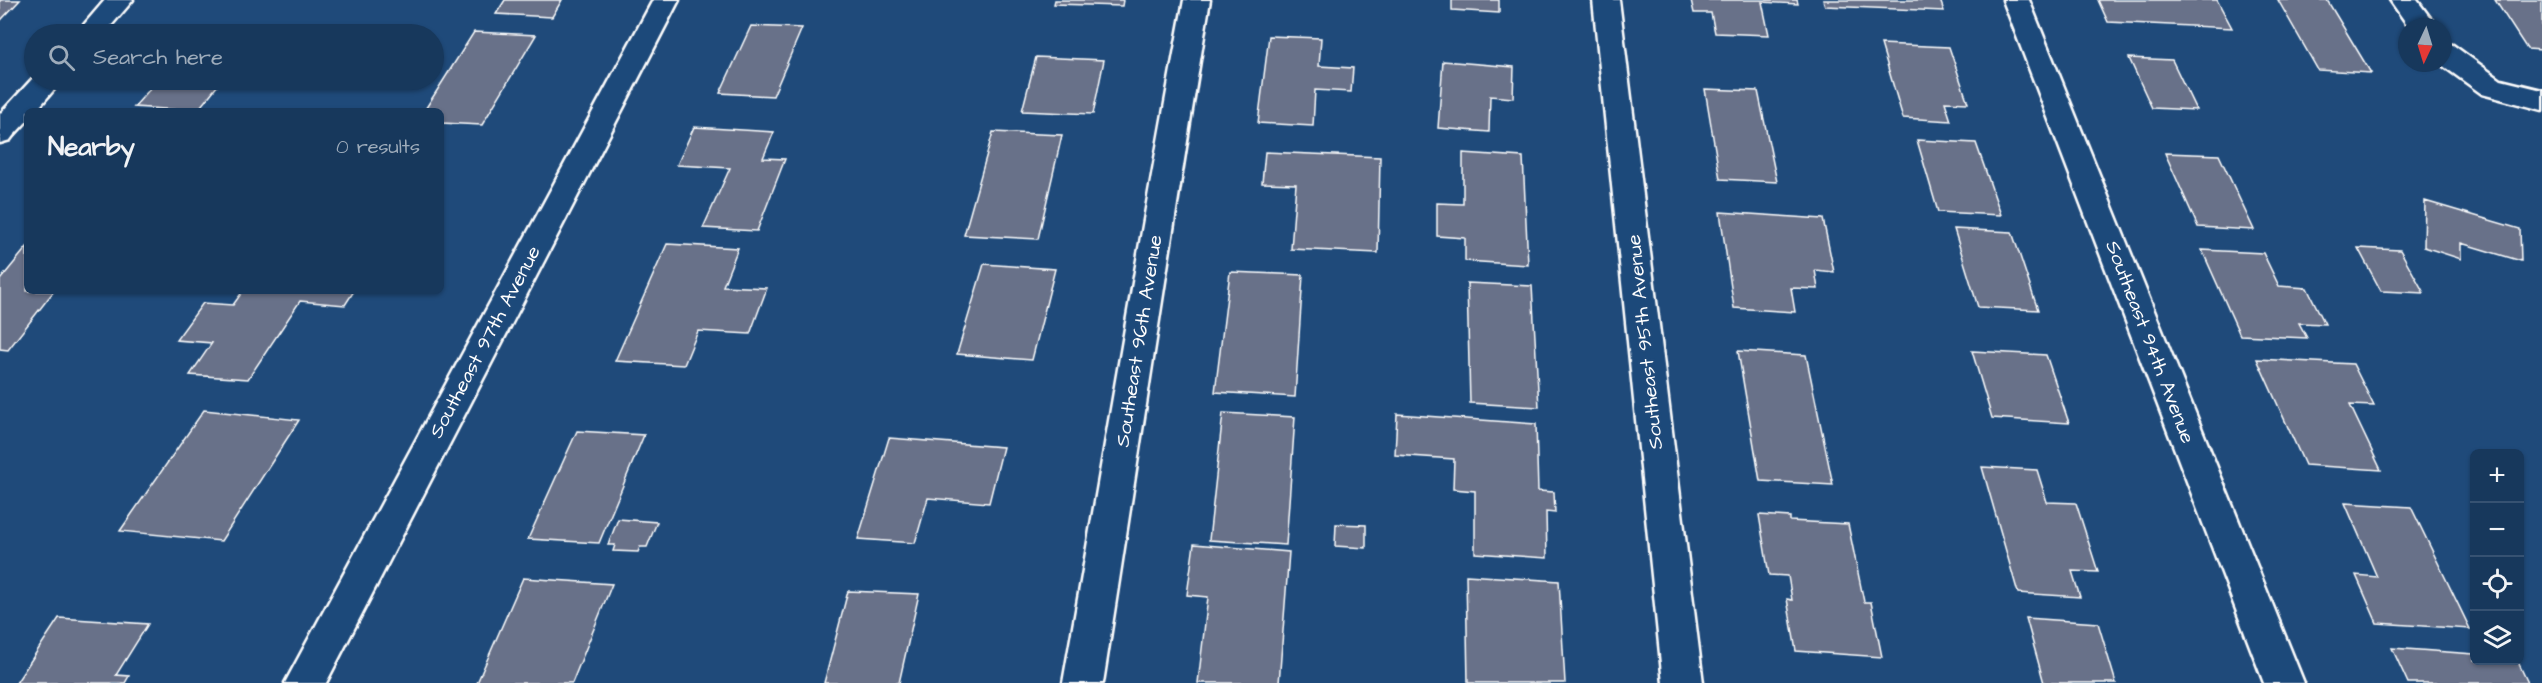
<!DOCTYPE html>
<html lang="en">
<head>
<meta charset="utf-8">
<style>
  body { margin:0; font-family:"Architects Daughter",sans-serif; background:#244365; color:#f1f3f6 }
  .controls { position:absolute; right:18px; bottom:18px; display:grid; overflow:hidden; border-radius:9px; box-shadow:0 2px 4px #0004 }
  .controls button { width:54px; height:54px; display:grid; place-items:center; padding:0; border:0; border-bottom:2px solid #365272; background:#17385c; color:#f1f3f6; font:30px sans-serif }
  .compass { position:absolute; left:2398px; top:18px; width:54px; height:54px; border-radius:50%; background:#17385c; box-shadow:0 2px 4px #0004; rotate:184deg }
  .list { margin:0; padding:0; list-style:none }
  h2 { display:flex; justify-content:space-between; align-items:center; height:78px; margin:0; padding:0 24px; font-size:26px }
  h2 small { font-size:20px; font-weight:400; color:#9eacbb }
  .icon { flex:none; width:33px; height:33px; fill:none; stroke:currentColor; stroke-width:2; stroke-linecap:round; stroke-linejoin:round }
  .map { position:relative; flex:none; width:2542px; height:683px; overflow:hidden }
  .search { position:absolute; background:#17385c; box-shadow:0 2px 4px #0004; left:24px; top:24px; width:420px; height:66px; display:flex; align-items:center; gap:15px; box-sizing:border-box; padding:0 21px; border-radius:33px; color:#9eacbb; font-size:22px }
  .panel { position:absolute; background:#17385c; box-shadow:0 2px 4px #0004; left:24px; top:108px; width:420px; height:186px; border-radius:9px }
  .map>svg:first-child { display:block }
  .building { fill:#687189; stroke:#fff; stroke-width:1.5 }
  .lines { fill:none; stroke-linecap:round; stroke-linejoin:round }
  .minor-casing { stroke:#fff; stroke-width:5 }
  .tertiary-casing { stroke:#fff; stroke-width:5 }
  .minor { fill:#1f4a7a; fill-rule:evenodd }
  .tertiary { fill:#1f4a7a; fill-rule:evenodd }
  .labels { text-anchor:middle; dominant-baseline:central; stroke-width:4.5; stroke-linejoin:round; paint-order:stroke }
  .street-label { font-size:20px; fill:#fff; stroke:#1f4a7a }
</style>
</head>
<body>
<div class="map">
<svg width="2542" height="683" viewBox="0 0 2542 683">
  <rect width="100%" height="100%" fill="#1f4a7a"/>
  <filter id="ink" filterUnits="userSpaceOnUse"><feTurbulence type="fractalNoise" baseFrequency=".0167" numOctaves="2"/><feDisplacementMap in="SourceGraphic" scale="12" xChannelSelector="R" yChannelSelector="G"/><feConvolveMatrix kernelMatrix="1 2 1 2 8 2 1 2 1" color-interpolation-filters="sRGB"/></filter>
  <g filter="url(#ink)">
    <path class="building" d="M0,0H20L0,21Z
      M505,0H562L552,17L496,14Z
      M1055,0H1123L1122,6L1054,4Z
      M1452,0H1499V13L1452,10Z
      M1691,0H1797L1798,4L1762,2L1769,35L1715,33L1711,13H1694Z
      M1823,0H1940L1944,11L1825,6Z
      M2098,0H2217L2232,28L2108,22Z
      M2278,0H2327L2371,73L2318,70Z
      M2495,0H2542V50L2527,49Z
      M751,26L802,28L773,96L720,93Z
      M199,31L251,34H195Z
      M474,32L536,35L482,125L441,123V111H424Z
      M1269,36L1321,38L1319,66L1353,68L1351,92L1315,90L1313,126L1258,123Z
      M1881,44L1949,47L1968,103L1945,102L1951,121L1903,118Z
      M1036,57L1104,60L1093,114L1022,111Z
      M2129,58L2172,60L2196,110L2152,108Z
      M1443,61L1514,67L1513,98L1490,96L1489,132L1438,128Z
      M158,80H222L197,111L134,107Z
      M1705,89L1758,91L1777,182L1720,179Z
      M694,127L774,132L763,158L785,159L757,231L703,228L730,168L677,165Z
      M993,132L1062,135L1038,239L964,235Z
      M1917,140L1976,143L2001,215L1938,212Z
      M1265,152L1380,157L1378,253L1291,249L1296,184L1262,183Z
      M1463,153L1523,157L1528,265L1465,261V238L1437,236V203L1463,204Z
      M2165,153L2219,155L2254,230L2198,227Z
      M2425,201L2520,229L2521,261L2461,243V259L2424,247Z
      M1720,212L1823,219L1834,272L1815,270L1818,289L1791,288L1795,312L1734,308Z
      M1954,229L2012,232L2038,310L1978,307Z
      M667,244L738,248L723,286L767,288L750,334L698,331L684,365L615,361Z
      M27,247V291H54L8,350L0,349V280Z
      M2358,248L2400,250L2424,293L2381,291Z
      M2202,250L2263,253L2279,286L2307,288L2325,324L2299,323L2307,338L2240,335Z
      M984,264L1055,269L1032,360L957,354Z
      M1230,272L1303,275L1295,397L1215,392Z
      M1467,283L1532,286L1539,407L1470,403Z
      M243,291H354L345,305L300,301L248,379L190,375L212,343L176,340L203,303L233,305Z
      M1738,351L1806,355L1833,485L1760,481Z
      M1972,351L2046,355L2069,423L1992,418Z
      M2257,359L2353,364L2374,406L2350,405L2381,470L2305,465Z
      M204,410L299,420L221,541L120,531Z
      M1223,413L1295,417L1286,545L1209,540Z
      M1397,414L1536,424L1538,491L1554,492L1555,513L1546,512L1547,558L1475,553V491L1453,489L1454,459L1395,455Z
      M577,431L644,435L599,543L528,539Z
      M889,438L1003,447L989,503L928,498L915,543L858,539Z
      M1982,467L2037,470L2047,502L2076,503L2098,572L2072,571L2080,597L2018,593Z
      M2345,503L2411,507L2470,629L2377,623L2356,575L2377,577Z
      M1759,515L1790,517V521L1848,524L1864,602H1871L1882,657L1796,651L1787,599L1792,600L1788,576L1769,575Z
      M618,519L657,522L647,547H640L638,552L613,551L615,545H608Z
      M1336,524L1366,525V548L1335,546Z
      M1194,544L1289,552L1279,683H1198L1208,597L1187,595Z
      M1466,575L1559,581L1565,683H1468Z
      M523,578L612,584L572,683H477Z
      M848,591L919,594L899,683H824Z
      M59,618L148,624L116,675L129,676L125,683H16Z
      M2026,618L2098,623L2116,683H2044Z
      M2392,648L2474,654V660H2517L2528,683H2408Z"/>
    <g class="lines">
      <defs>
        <path id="minor" d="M105,0H133L104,34H76Z
          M653,0H679L326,683H285Z
          M1184,0H1210C1172,227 1139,455 1103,683H1063C1104,455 1141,227 1184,0Z
          M1593,0H1619L1703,683H1663Z
          M2003,0H2029L2304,683H2264Z
          M2390,0H2417L2437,27H2409Z
          M2443,43L2453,45L2501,80L2542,90V110L2482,94L2439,63H2443Z
          M34,77V80H62L36,111H27V121L14,135L0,137V114Z"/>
        <path id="tertiary" d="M4,118L14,121L19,128L10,140L0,143V119Z"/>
      </defs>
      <use href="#minor" class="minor-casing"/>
      <use href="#tertiary" class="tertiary-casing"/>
      <use href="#minor" class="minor"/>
      <use href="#tertiary" class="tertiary"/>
    </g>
  </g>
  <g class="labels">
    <g class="street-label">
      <text transform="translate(1139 341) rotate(-81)">Southeast 96th Avenue</text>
      <text transform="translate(485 342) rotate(-62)">Southeast 97th Avenue</text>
      <text transform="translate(1645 342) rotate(-96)">Southeast 95th Avenue</text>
      <text transform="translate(2150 342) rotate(69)">Southeast 94th Avenue</text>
    </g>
  </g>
</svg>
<div class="controls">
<button>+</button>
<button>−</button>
<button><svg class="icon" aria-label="locate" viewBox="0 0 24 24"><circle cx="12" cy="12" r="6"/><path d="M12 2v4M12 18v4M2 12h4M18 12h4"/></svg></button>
<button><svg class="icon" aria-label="layers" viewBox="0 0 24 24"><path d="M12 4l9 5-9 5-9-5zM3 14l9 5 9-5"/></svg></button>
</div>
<svg class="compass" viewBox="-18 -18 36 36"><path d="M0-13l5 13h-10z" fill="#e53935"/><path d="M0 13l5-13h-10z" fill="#9eacbb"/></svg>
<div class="search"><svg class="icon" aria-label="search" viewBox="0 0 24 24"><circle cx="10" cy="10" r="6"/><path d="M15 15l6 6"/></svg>Search here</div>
<section class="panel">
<h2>Nearby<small>0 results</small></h2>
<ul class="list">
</ul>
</section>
</div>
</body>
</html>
